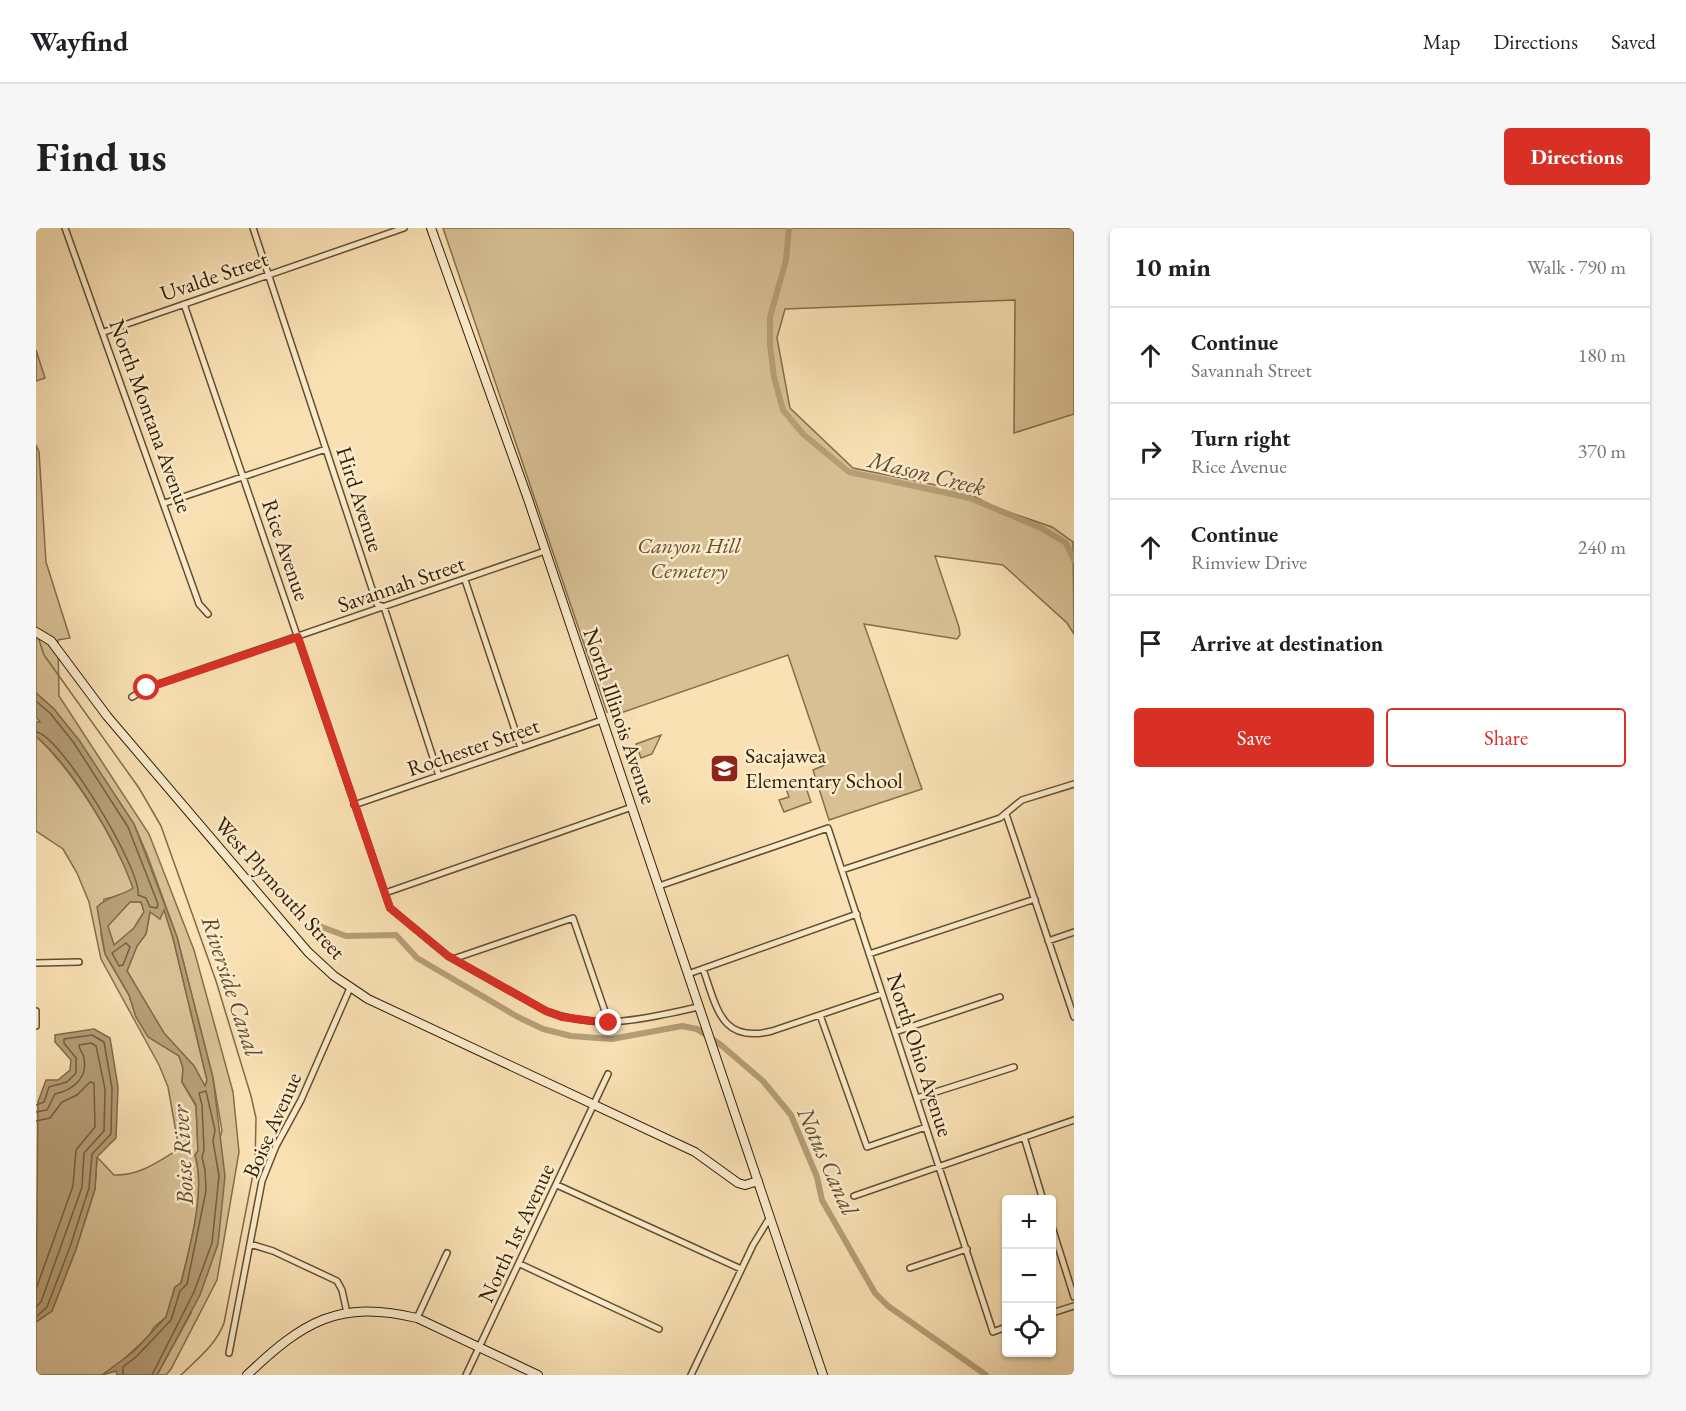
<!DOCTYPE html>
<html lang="en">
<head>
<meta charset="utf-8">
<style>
  body { margin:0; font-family:"EB Garamond",serif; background:#f6f6f6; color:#202124 }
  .controls { position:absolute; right:18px; bottom:18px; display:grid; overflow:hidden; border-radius:6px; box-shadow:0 2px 4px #0004 }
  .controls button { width:54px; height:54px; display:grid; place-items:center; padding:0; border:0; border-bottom:2px solid #e0e0e0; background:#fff; color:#202124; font:30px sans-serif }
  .stop { position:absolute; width:18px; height:18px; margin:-14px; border:4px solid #d93025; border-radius:50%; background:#fff }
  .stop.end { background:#d93025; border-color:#fff; box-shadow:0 2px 6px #0008 }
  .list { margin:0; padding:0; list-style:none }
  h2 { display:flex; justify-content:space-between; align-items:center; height:78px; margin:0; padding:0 24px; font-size:26px }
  h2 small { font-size:20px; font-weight:400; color:#757577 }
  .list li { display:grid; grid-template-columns:39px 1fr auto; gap:18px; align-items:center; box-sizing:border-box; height:96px; padding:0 24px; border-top:2px solid #e0e0e0 }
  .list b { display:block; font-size:22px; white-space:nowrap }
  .list p { margin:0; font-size:20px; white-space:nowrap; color:#757577 }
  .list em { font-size:20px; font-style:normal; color:#757577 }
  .actions { display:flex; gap:12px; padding:18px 24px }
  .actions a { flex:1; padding:14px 0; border:2px solid #d93025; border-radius:6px; text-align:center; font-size:21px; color:#d93025 }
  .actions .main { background:#d93025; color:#fff }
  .icon { flex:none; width:33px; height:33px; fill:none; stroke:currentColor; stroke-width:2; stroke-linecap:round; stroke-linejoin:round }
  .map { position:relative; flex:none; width:1038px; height:1147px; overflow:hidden; border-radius:6px }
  header { display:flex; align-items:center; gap:36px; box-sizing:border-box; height:84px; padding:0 30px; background:#fff; border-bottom:2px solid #e0e0e0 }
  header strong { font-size:28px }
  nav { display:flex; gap:33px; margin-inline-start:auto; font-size:21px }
  .intro { display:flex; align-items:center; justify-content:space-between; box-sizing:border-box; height:144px; padding:0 36px }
  h1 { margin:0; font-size:42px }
  .button { padding:15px 27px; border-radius:6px; background:#d93025; color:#fff; font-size:21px; font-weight:700 }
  main { display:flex; gap:36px; padding:0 36px }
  aside { flex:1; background:#fff; border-radius:6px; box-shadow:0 2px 4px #0004 }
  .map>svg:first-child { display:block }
  .green { fill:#d8c095; stroke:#866e4a; stroke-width:1.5 }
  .water { fill:#b69e77; stroke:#826a47; stroke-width:1.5; fill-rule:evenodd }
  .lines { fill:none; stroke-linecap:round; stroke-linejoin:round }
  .shore { stroke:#755e3c; stroke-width:1.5 }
  .stream { stroke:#826a47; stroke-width:1.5 }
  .canal { stroke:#b69e77; stroke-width:6 }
  .street-casing { stroke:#654e2d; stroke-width:8 }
  .secondary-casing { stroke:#341d00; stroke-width:10 }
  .street { stroke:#fbecce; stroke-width:5 }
  .secondary { stroke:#fbecce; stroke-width:8 }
  .route { stroke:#d93025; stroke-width:8 }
  .labels { text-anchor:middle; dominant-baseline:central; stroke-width:5; stroke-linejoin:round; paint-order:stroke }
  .street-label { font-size:22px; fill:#341d00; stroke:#fbecce }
  .park-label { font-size:22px; font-style:italic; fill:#654e2d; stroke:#fbecce }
  .poi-label { font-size:22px; fill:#341d00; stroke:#fbecce; text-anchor:start }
  .water-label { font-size:24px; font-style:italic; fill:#624a2a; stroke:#fbecce }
</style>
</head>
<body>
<header>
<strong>Wayfind</strong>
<nav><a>Map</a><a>Directions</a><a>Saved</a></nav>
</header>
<div class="intro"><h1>Find us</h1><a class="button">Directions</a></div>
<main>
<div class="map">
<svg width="1038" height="1147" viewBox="0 0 1038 1147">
  <rect width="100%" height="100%" fill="#f9e1b4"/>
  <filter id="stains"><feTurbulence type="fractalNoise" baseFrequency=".00333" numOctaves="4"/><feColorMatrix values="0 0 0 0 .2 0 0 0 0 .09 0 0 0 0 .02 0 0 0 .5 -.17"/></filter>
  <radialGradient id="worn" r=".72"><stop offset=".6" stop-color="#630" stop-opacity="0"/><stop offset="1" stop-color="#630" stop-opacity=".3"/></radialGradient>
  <path class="green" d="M407,0H1038V186L978,205L979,72L749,81L741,110L754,180L817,240L929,263L958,279L1016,299L1037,314L1038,406L1031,395L967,337L899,328L923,399L924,407L921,411L828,396L886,561L793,592L777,542L789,537L752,427L579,487L571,484Z
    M0,122L9,150L0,153Z
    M0,217L3,224L10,334L34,410L22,412L23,468L113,606L158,722L197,864L203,924L181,1052L135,1141L130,1147H121L155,1085L186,924L183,913L186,903L177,850L141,709L112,629L98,596L74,560L18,481L0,465Z
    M625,507L616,526L605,530L600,516Z
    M0,508C39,545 78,609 98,660L86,667L68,671L65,706L69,726L93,767L100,789L143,828L147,840L146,854L160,878L162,923L159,927C170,965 154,1017 145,1055L139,1059L130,1089L118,1099L113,1108L77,1141L66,1147H0V1094L16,1083L40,1021L59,961L61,929L78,947C103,948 122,934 143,921L132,859L123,837L65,731L53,674L41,645L27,621L0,603Z
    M767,551L775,574L748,584L743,572L753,569L749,558Z
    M94,674H105L108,684L98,700L78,718L71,698Z
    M128,681L137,710L171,852L169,859L158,838L128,806L91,743L101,718L110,706L114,684L125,685Z"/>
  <path class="water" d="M0,465L18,481L43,512L98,596L141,709L177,850L189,948L182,1016L164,1067L121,1147H81L80,1143L66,1147L97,1124L130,1089L139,1059L145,1055C154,1018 170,963 159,927L162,923L160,877L146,854L147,840L143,828L112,809L100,789L93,767L69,726L61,679C71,668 86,668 97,660C79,610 39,543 0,508V494H4L0,489ZM94,674H105L108,684L98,700L78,717L72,698ZM128,682L137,710L171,852L169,858L158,838L128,805L91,743L101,718L110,706L114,684L124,691Z
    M58,801L74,810L82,859L80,910L61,929L59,961L40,1021L16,1083L0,1094L2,874L10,852H22L34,842L35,832L19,814V807Z"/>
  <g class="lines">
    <path class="shore" d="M0,473L14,485L38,515L92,599L122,676L121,680L114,679L110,670L102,667C106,642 24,506 0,504
      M90,715L94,719L87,737L83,738L76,725Z
      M0,877L8,874L13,859L31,854L40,845V830L28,815V811L56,807L68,814L76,860L75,906L56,926L53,960L34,1019L11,1079L0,1089
      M0,884L11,882L19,866C37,862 52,850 48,830C47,824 43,822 43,817L55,815L60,818L69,861L68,903L48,925L46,959L5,1074L0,1079
      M0,893L14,890L26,874L41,867L54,854L58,855L59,899L40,922L37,958L0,1061
      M87,1147V1139L101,1128L135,1092L144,1063L151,1056L170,963L169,942L166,929L168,922L166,877L163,865L170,863L179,902L177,913L183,948L176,1015L158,1064L116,1147"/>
    <path class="stream" d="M2,409L8,427L103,560L125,598L180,753L215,868L220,890L219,936L188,1095C180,1117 161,1131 145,1147"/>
    <path class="canal" d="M753,0L750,32L734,89V117L738,149L747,182L767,206L813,244L934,270L1005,300L1030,315L1038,332
      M278,696L310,708L360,707L381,730L482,789L507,801L535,808L576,811L646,798L661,801L685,817L727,853L755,887L781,949L786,972L839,1065L852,1078L950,1147"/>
    <defs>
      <path id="street" d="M29,0L163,376L172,386
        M217,0L341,376L348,379L403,548
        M148,76L354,680L412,728L510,783C562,803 610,791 662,779
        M68,104L368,0
        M129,275L290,221
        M429,352L485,520
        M96,469L111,460L509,323
        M318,577L566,492
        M970,586L1038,789
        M806,642L964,590L986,572L1038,556
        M623,658L792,600L957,1104L970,1099
        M349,665L596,579
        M1012,713L1038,704
        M833,726L999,671
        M417,731L537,690L573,795
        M0,735L43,734
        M667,741C681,780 685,816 736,803L846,766
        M652,746L821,686
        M0,783V798
        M784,787L831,919L890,899
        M859,804L964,769
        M881,870L978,839
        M988,909L1007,972
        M521,957L705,1041
        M818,968L1038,892
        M1016,999L1038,1069
        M214,1016L237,1023L301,1053L306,1062L311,1085
        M484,1036L623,1101
        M874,1040L931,1021
        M1016,1085L1038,1078
        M381,1090L411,1025
        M193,1125L226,953L240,918L265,872L314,760
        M430,1147L572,846
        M655,1147L717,1017L734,989"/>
      <path id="secondary" d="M395,0L492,271L787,1147
        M0,404L15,413L71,488L272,724L298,748L332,771L659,924L702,955L709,957L722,953
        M211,1147C267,1094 302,1071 381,1090L502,1147"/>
    </defs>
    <use href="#street" class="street-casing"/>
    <use href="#secondary" class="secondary-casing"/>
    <use href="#street" class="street"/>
    <use href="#secondary" class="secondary"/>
  </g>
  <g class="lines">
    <path class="route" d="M111,460L262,409L354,680L412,728L510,783L526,789L573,795"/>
  </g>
  <defs>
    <symbol id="school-square" viewBox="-11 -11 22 22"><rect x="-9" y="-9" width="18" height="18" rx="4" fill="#8f2418" stroke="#fbecce"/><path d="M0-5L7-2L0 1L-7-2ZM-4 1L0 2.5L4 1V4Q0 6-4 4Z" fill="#fff"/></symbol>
  </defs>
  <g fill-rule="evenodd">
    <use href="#school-square" x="672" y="524" width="33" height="33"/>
  </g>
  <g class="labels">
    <g class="street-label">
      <text transform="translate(178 48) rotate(-19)">Uvalde Street</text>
      <text transform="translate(115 188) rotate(70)">North Montana Avenue</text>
      <text transform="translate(324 271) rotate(72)">Hird Avenue</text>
      <text transform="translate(250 322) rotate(71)">Rice Avenue</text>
      <text transform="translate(365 356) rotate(-19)">Savannah Street</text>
      <text transform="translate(584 488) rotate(71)">North Illinois Avenue</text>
      <text transform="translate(437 519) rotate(-19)">Rochester Street</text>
      <text transform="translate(244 660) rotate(48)">West Plymouth Street</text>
      <text transform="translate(884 827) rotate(72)">North Ohio Avenue</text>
      <text transform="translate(236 897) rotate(-66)">Boise Avenue</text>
      <text transform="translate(480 1005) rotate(-65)">North 1st Avenue</text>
    </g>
    <g class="park-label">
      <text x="653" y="317">Canyon Hill<tspan x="653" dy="25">Cemetery</tspan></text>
    </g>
    <g class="poi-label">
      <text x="709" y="527">Sacajawea<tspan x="709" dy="25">Elementary School</tspan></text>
    </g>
    <g class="water-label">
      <text transform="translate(891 245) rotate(14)">Mason Creek</text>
      <text transform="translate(196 758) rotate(72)">Riverside Canal</text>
      <text transform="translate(146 927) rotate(-93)">Boise River</text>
      <text transform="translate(792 933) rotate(66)">Notus Canal</text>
    </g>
  </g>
  <rect width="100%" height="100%" filter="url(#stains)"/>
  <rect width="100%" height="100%" fill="url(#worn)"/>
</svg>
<div class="controls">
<button>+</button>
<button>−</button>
<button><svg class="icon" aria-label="locate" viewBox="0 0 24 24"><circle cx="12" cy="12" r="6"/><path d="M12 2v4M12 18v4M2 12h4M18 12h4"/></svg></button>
</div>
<div class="stop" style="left:111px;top:460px"></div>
<div class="stop end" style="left:573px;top:795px"></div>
</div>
<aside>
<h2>10 min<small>Walk · 790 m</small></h2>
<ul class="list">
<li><svg class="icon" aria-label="ahead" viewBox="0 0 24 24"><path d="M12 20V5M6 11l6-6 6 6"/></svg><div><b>Continue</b><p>Savannah Street</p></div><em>180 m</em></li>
<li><svg class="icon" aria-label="right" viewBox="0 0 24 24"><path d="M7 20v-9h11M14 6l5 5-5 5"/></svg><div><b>Turn right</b><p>Rice Avenue</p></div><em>370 m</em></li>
<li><svg class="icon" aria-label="ahead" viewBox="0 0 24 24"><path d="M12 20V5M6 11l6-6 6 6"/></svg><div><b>Continue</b><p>Rimview Drive</p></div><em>240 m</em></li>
<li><svg class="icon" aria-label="arrive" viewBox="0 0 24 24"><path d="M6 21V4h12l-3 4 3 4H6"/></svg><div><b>Arrive at destination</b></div></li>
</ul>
<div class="actions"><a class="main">Save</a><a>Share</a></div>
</aside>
</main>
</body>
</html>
